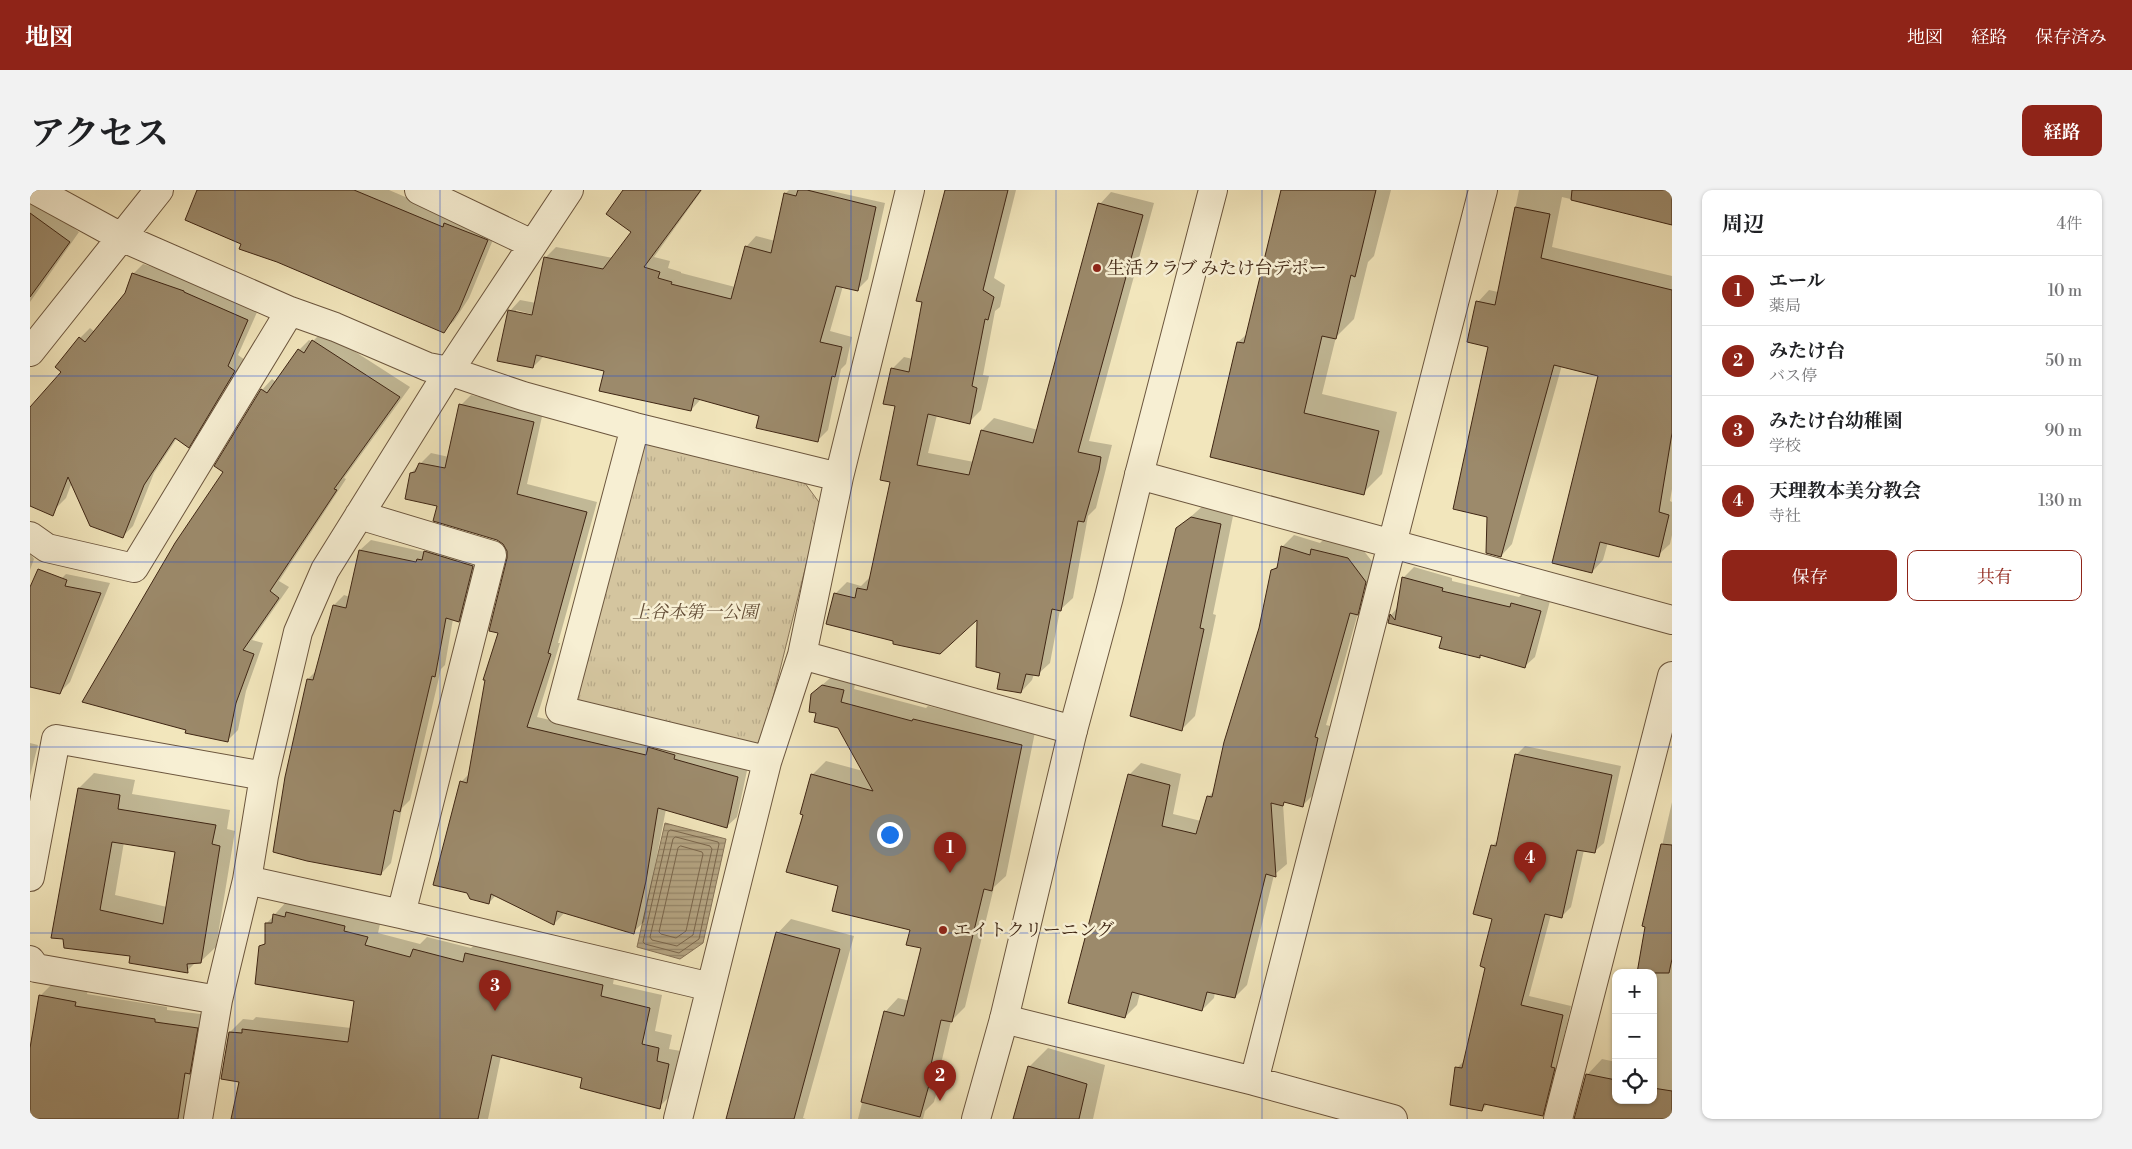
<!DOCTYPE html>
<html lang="ja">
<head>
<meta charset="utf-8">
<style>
  body { margin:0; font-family:"Libre Bodoni","Noto Serif JP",serif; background:#f2f2f2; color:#202124 }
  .controls { position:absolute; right:15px; bottom:15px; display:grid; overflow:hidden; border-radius:10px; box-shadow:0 1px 4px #0004 }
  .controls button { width:45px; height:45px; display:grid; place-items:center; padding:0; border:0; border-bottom:1px solid #e0e0e0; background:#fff; color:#202124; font:25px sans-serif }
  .you { position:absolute; left:859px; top:644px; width:18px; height:18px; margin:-12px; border:4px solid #fff; border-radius:50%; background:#1a73e8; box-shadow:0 0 0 8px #1a73e833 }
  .badge { display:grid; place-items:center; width:32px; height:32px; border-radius:50%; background:#8f2418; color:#fff; font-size:16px; font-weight:700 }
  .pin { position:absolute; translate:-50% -41px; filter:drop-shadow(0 1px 2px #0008) }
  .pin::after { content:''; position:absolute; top:26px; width:18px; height:15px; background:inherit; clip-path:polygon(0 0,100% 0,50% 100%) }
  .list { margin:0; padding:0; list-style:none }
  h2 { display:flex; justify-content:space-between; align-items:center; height:65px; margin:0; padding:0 20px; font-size:21px }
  h2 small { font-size:16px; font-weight:400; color:#757577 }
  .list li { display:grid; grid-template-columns:32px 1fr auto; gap:15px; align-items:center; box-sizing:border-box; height:70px; padding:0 20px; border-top:1px solid #e0e0e0 }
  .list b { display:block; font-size:19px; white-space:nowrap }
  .list p { margin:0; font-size:16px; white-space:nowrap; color:#757577 }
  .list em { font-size:16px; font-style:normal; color:#757577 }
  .actions { display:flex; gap:10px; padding:15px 20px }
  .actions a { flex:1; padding:11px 0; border:1px solid #8f2418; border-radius:10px; text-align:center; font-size:18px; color:#8f2418 }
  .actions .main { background:#8f2418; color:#fff }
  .icon { flex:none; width:28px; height:28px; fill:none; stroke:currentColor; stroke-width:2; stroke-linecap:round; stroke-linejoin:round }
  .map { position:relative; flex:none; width:1642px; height:929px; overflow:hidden; border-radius:10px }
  header { display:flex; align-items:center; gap:30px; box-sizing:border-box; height:70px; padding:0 25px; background:#8f2418; color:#fff }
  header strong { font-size:24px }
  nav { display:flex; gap:28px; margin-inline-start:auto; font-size:18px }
  .intro { display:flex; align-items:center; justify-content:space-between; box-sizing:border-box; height:120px; padding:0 30px }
  h1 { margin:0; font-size:35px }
  .button { padding:12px 22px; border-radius:10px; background:#8f2418; color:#fff; font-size:18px; font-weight:700 }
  main { display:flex; gap:30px; padding:0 30px }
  aside { flex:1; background:#fff; border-radius:10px; box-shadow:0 1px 4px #0004 }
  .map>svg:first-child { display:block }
  .grass { fill:url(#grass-tufts); stroke:#8a765a }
  .water { fill:url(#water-rules); stroke:#867257 }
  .shadow { fill:#0003; fill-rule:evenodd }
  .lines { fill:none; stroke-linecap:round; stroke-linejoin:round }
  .shore { stroke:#7a664c; stroke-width:1 }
  .building { fill:#9c8a6b; stroke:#3f2614; fill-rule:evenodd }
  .minor-casing { stroke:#6c563e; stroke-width:30 }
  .tertiary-casing { stroke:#6c563e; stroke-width:30 }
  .minor { stroke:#f7efd3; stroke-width:28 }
  .tertiary { stroke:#f7efd3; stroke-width:28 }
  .grid { fill:none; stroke:#1d4ed8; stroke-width:1; stroke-opacity:0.55 }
  .poi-dot { fill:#8f2418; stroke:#f7efd3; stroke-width:2 }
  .labels { text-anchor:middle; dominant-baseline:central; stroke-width:5; stroke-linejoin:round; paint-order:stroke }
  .poi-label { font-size:18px; fill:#3f2614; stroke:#f7efd3; text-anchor:start }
  .park-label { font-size:18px; font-style:italic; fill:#644e37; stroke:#f7efd3 }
</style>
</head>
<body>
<header>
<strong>地図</strong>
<nav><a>地図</a><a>経路</a><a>保存済み</a></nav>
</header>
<div class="intro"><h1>アクセス</h1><a class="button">経路</a></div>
<main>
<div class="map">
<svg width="1642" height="929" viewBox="0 0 1642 929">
  <defs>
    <pattern id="grass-tufts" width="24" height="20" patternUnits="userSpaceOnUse" patternTransform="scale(1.25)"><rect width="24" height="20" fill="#d4c59f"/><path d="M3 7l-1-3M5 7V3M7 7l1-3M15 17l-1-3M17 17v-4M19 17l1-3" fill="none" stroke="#b7a988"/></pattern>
    <pattern id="water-rules" width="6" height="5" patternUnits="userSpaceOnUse" patternTransform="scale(1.25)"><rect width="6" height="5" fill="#b5a583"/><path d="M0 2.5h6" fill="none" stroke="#95866a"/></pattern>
  </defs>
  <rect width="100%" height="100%" fill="#f2e6bc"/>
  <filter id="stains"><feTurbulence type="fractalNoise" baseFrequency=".004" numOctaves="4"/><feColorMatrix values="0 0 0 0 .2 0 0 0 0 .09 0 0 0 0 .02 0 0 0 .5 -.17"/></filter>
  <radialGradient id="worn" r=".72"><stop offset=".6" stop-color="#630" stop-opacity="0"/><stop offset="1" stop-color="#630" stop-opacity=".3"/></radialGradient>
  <path class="grass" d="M611,244L772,289L791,315L728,568L540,522Z"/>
  <path class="water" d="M635,633L696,649L673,753L650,769L607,757Z"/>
  <path class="shadow" d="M169,0H359L422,27L467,40L439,108L424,131L413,141L213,53Z
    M594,0H672L624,67L640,71L638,78L651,82V83L705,97L716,57L726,46L745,51L755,4L759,0H797L855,13L838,89L827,100L813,96L800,141L822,147L816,174L811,179L798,240L787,251L730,225L671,209L661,220L575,180L514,166L503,177L480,121L490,110L506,113L515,68L526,57L583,68L603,42ZM486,120L508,126V128L486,123Z
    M916,0H986L964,88L975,95L970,117L965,121L953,185L959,186L951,220L939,232L907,225L898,263L944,272L952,240L964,228L1008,240L1070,14L1081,2L1124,13L1059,251L1082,255L1066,318L1058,326L1043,408L1030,420L1020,473L1008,484H1004L1002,490L991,502L948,427L865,450L805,404L817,392L831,396L840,387L862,291L866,216L862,179L874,167L883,169Z
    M1253,0H1361L1344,66L1338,72L1324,129L1306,147L1292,204L1367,222L1352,284L1333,303L1208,152L1217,144Z
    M1489,0H1642V33L1532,7L1522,57L1642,86V299L1640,311L1642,312V345L1640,354L1628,365L1578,352L1573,370L1562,382L1570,185L1532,175L1482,354L1471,366L1460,156L1448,112L1459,100L1468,102Z
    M0,5L49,42L0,112Z
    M113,74L164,90L228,120L208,165L215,170L169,246L158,256L147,248L124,283L103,336L93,346L42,292L36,308L26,318L0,296V219L33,182L50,148L60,138L65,142L96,104L103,84Z
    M293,141L380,197L314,288L316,289L249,391L259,397L222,450L233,453L216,501L208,540L198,550L194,282L186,276L232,200L242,189L246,192L269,160L279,150L282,152Z
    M441,205L513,222L497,294L567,312L528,453H530L507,527L718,576L707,627L696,637L636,619L614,732L603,742L535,722L524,734L466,705L459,713L431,592L440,583L469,442L478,361L474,354L409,315L381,283L401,263L419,267L431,215Z
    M1175,314L1204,321L1183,424L1186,425L1165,526L1151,540L1147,339Z
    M1264,345L1290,353L1295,348L1330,356L1348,379L1339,411L1328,423L1296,535L1300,536L1285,603L1273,615L1256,611L1253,614L1257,674L1244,685L1217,795L1205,807L1185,802L1184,808L1172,820L1110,803L1107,815L1095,827L1099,585L1111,573L1151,584L1143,624L1171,631L1179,606L1185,600L1230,438L1242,381L1249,374L1252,357Z
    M341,350L395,362L406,351L453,365L439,420L429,430L423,429L415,475L411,479L380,610L372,618L361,673L351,684L278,489L288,479L304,415L314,405L320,407L330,360Z
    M0,363L4,369L0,380Z
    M1384,377L1422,388V391L1489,407L1493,403L1520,411L1505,467L1494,477L1452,464L1449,466L1413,446L1359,432L1361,425L1368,417L1374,387Z
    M36,384L80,393L40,492L30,502L25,395Z
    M807,482L827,486L824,499L896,518L898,516L1005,542L976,686L964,697L935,817L921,831L911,874L914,875L904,912L895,921L893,929H828L855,822L868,808L880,811L893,757L881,739L809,695L774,624L782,585L796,571L833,581L808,537L787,522L782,504Z
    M0,553L8,555L0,586Z
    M1495,556L1591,576L1574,653L1564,662L1554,660L1541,717L1532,726L1521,724L1499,806L1541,816L1529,868L1534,869L1522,916L1512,925L1458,913L1452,920L1427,878L1435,870L1457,777L1464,728L1462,656L1469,649L1486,565Z
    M64,583L105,590L102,604L200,620L197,639L205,641L186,757L170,772H166L157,781L102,765L35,756L49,598ZM94,652L147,661L137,717L85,705Z
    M1642,612V929H1545L1557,885L1572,869L1586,872V910H1623V783L1617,736L1614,735Z
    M257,711L327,723V728L350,734L348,743L390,754L397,747L441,758L449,751L585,782L583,794L632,805L625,841L642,845L639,859L651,861L642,904L629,917L553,887L471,866L458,929H203L210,891L200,842L213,829L223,830L226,827L321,838L325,810L231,757L236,752L237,733Z
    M761,729L824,746L773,928L776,929H697L748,743Z
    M22,794L58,800L57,804L137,817V820L179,825L156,929H11L0,927V856L10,806Z
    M1018,858L1075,875L1063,929H985L999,877Z"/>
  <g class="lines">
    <path class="shore" d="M641,640L688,652L689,654L669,749L649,763L615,754L613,752L638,642Z
      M646,647L680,656L682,659L663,745L647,756L622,750L620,747L643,649Z
      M651,656L672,662L673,664L656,741L646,748L631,744L629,742L648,658Z"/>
  </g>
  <path class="building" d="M167,0H324L413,37L414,33L458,50L429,120L414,143L247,72L209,59L211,54L155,30Z
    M593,0H671L614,77L630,82L628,88L642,92L641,94L701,109L715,56L741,63L754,3L766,6L768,0H777L846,17L828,101L806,96L790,152L812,157L805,187L802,186L788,252L726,238L729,226L664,208L661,221L569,201L574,181L506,165L503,178L467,171L478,120L502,125L514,67L573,79L601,42L576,24Z
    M915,0H978L953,100L964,107L958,130L955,129L942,196L947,198L940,234L898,224L887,275L939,285L951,240L1003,253L1068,13L1113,25L1048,262L1071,267L1069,280L1054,332L1048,331L1031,421L1022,419L1009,486L996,484L991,503L967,499L970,483L946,477L947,430L910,464L863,454V451L796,434L804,403L825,408L827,398L837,400L860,292L850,290L865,216L853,214L861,178L879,182L892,112L886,111Z
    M1251,0H1346L1325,87L1321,85L1306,149L1292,146L1274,223L1349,241L1334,305L1180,267L1207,152L1214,153Z
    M1542,0H1642V35L1541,10Z
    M1485,17L1520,24L1511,68L1642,100V243L1629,322L1639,325L1629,367L1570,352L1562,383L1522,373L1568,186L1524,175L1471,367L1456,363L1457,327L1423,319L1458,157L1437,152L1446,111L1465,115Z
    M0,23L40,52L0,107Z
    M102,83L154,101V102L218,130L198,176L205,181L159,258L145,248L114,295L93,348L60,336L38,287L23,326L0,316V217L31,182L25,177L49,147L55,152L95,103Z
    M282,150L370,207L304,299L307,300L240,401L249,408L213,460L224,464L206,513L198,552L155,543L156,540L52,512L145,353L193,282L184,276L231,199L237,203L268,159L274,163Z
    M429,214L504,232L487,304L557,322L518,463L521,464L497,537L616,565L618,557L645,565L644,569L708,587L697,638L628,618L616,691L604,744L527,721L524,735L461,704L459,714L440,709L437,703L403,695L430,591L437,593L455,490H453L468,443L459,441L477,368V361L473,354L467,350L403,331L407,316L375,309L380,283L385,282L389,273L415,278Z
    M1161,327L1191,334L1170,438L1174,439L1152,541L1100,526L1146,338Z
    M1251,356L1280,365L1281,359L1318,368L1336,392L1328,425L1320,423L1285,547L1288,548L1273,617L1254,612L1253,616L1241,613L1246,687L1236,684L1205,808L1177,802L1172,821L1102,802L1095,828L1038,813L1098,584L1140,595L1132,636L1166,644L1177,606L1182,607L1194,552L1229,438L1241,380L1247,378Z
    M329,360L386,372L387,369L392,370L394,361L443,376L429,432L416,428L405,487L402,486L370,622L364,620L351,685L277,671L243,662L255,587L277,489L283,490L303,415L316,418Z
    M8,379L37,390L35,396L71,403L30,504L0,497V397Z
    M1372,387L1413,398L1412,401L1480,417L1481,413L1511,421L1495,478L1450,465V468L1409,458L1412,447L1358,433L1360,424L1365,430Z
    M792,495L814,500L811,512L882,531L883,529L992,555L962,701L954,699L922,832L911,830L898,888H901L890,927L831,912L854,821L874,826L891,758L876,755L880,740L802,721L808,696L756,682L773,625L770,624L781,584L843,601L808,538L784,532L786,523L779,522L781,504Z
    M1485,564L1582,585L1565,663L1547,660L1532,728L1515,724L1491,815L1533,825L1521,877L1525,878L1513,926L1454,914L1452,921L1420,915L1425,877L1432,878L1455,778L1450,776L1462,729L1443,724L1461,655L1466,656Z
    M48,598L90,605L88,619L186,635L182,654L190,656L171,773L157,774L158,783L99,773L100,766L34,758L33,749L21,748ZM82,652L145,662L133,734L70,720Z
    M1631,654L1642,655V769L1639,783H1607L1615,737L1612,736Z
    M256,722L315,736L314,741L338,747L335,755L380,767L383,759L433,772L435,763L573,795L571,806L620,818L612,854L629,858L627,871L639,874L630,919L550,898L552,888L462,865L448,929H201L209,892L191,889L199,842L212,843V839L318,852L324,811L225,794L229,756L235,754V733H242L243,724L255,727Z
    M746,742L810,759L764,929H696Z
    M9,805L46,812L45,816L125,829V832L168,838L160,884L155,883L148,929H0V858Z
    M998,876L1057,894L1049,929H983Z
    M1556,884L1586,890V910H1623V898L1642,901V929H1544Z"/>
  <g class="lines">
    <defs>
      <path id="minor" d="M5,0L91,47L260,121L305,137L398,177L419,181L493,206L605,237L809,287
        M389,0L502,54
        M0,162L129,0
        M605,237L530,520L728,568L737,572
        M1109,285L1642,430
        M329,325L462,365L371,724
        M0,346L17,358L104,378L260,121
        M772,465L1043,540
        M0,687L26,549L234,586
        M217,690L371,724L681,797
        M0,770L6,778L188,810
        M974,829L1224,891L1363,929
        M1224,891L1453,0
        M168,929L188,810L217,690L234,586L268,442L295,380L419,181L539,0
        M648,929L737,572L772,465L809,287L880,0
        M1528,929L1642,486"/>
      <path id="tertiary" d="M946,929L974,829L1043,540L1079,407L1109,285L1183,0"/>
    </defs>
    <use href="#minor" class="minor-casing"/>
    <use href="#tertiary" class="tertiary-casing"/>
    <use href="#minor" class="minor"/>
    <use href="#tertiary" class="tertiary"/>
  </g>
  <path class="grid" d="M205,0V929M410,0V929M616,0V929M821,0V929M1026,0V929M1232,0V929M1437,0V929M0,186H1642M0,372H1642M0,557H1642M0,743H1642"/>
  <g class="poi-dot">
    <circle cx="1067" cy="78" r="5"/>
    <circle cx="913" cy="740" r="5"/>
  </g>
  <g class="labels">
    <g class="poi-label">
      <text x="1077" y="78">生活クラブ みたけ台デポー</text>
      <text x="923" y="740">エイトクリーニング</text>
    </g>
    <g class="park-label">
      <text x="665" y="422">上谷本第一公園</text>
    </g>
  </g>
  <rect width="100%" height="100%" filter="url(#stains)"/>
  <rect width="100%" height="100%" fill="url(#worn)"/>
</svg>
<div class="controls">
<button>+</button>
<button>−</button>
<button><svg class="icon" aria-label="locate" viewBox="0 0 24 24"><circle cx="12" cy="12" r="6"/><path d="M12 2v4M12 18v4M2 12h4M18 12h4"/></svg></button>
</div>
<div class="you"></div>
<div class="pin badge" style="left:920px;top:683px">1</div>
<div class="pin badge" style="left:910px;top:911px">2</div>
<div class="pin badge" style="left:465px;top:821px">3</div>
<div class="pin badge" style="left:1500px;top:693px">4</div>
</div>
<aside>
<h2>周辺<small>4件</small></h2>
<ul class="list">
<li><span class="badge">1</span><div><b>エール</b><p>薬局</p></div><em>10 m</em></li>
<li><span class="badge">2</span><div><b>みたけ台</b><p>バス停</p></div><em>50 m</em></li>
<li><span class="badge">3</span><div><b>みたけ台幼稚園</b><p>学校</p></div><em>90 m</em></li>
<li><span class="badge">4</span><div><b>天理教本美分教会</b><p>寺社</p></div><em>130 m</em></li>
</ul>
<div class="actions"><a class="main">保存</a><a>共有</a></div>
</aside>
</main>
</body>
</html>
